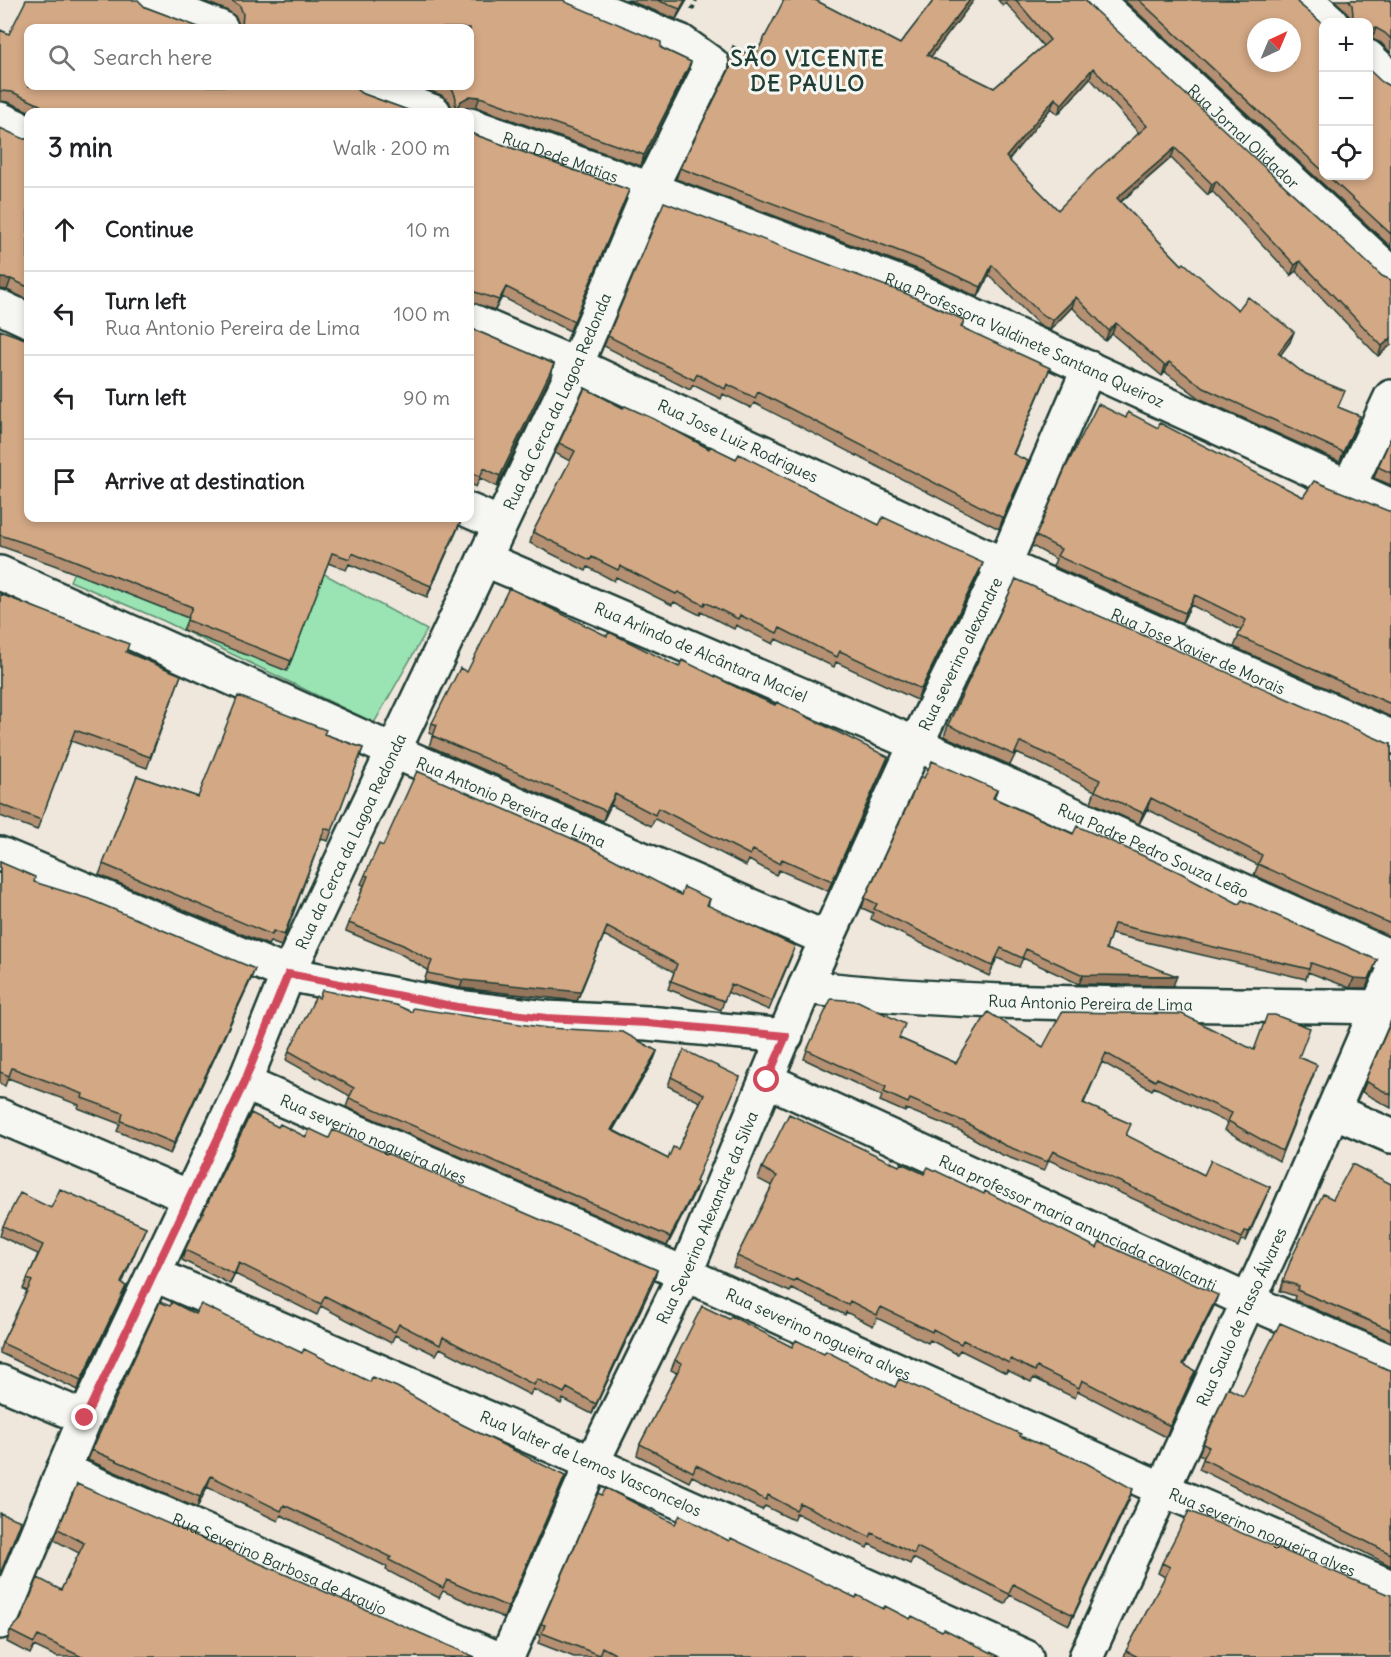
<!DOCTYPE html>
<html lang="en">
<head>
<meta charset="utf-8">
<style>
  body { margin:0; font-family:Delius,sans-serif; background:#f2f2f2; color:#202124 }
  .controls { position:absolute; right:18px; top:18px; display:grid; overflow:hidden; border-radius:12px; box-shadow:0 3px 9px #0003 }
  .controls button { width:54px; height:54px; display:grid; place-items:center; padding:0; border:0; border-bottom:2px solid #e0e0e0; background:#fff; color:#202124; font:30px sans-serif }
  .compass { position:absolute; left:1247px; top:18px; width:54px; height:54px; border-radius:50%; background:#fff; box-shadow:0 3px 9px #0003; rotate:44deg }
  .stop { position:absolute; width:18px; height:18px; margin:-14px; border:4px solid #d1495b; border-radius:50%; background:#fff }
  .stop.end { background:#d1495b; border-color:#fff; box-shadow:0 2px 6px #0008 }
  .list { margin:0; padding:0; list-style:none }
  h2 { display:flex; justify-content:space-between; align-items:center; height:78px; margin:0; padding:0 24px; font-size:26px }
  h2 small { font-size:20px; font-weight:400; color:#757577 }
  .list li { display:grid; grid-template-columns:39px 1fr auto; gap:18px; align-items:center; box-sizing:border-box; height:84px; padding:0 24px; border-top:2px solid #e0e0e0 }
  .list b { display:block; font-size:22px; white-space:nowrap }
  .list p { margin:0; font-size:20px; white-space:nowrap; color:#757577 }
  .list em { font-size:20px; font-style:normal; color:#757577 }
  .icon { flex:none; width:33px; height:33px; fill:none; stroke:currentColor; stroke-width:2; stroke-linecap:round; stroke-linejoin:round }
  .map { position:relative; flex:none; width:1391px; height:1657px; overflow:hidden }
  .search { position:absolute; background:#fff; box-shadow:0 3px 9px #0003; left:24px; top:24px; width:450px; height:66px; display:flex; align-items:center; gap:15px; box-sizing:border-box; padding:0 21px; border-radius:12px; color:#757577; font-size:22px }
  .panel { position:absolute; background:#fff; box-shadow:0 3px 9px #0003; left:24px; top:108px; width:450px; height:414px; border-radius:12px }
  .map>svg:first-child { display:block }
  .green { fill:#9ae3b2; stroke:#5c9073; stroke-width:1.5 }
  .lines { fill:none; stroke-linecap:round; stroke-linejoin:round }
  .street-casing { stroke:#1f3d34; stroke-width:38 }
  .secondary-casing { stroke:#1f3d34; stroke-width:38 }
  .path { stroke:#1f3d34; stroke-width:4; stroke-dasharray:4.5 4.5; stroke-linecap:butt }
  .street { stroke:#f6f6f2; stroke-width:33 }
  .secondary { stroke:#f6f6f2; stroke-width:33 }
  .wall { fill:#b59072; stroke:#1f3d34; stroke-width:1.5; fill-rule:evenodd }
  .shaded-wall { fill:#94765d; stroke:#1f3d34; stroke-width:1.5 }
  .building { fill:#d3a885; stroke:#1f3d34; stroke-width:1.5; fill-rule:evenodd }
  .route { stroke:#d1495b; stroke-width:8 }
  .labels { text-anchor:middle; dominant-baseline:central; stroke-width:6; stroke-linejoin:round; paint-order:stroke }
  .street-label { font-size:16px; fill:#1f3d34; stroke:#f6f6f2 }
  .district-label { font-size:22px; font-weight:bold; letter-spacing:1.5px; fill:#1f3d34; stroke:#f6f6f2 }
</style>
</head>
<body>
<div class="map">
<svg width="1391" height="1657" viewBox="0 0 1391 1657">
  <rect width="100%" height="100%" fill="#efe6dc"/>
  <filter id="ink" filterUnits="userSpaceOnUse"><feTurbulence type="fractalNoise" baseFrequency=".0167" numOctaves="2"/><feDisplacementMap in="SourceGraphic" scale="12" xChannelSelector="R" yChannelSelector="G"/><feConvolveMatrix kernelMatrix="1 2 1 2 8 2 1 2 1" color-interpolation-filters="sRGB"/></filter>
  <g filter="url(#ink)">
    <path class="green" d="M97,518L275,547L427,630L374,723L164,621L70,581Z"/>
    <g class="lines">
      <defs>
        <g id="street">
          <path d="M149,0L221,28"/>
          <path id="s1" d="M1096,0L1391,273"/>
          <path d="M1307,0L1331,22"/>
          <path d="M1368,57L1391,79"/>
          <path d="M364,86L434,112"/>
          <path d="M0,119L28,132"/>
          <path id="s2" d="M470,125L650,189"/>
          <path d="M0,307L28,320"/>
          <path id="s3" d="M470,320L576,365L1004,565L1391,737"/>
          <path d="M1349,486L1391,397"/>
          <path d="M470,511L500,524"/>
          <path id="s4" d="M484,559L916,744L1391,957"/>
          <path id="s5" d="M0,573L393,751L827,939"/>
          <path d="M0,854L288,974L457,1007L546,1018L647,1023L786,1036"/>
          <path id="s6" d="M805,987C995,1009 1188,1002 1378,1007"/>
          <path id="s7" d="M767,1080L1248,1301L1391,1362"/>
          <path id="s8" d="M244,1083L685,1274L1162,1489L1391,1587"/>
          <path d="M1334,1111L1391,1136"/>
          <path d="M0,1116L189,1197"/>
          <path id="s9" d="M153,1274L592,1463L1026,1657"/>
          <path d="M0,1382L85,1418"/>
          <path id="s10" d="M63,1470L494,1657"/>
          <path id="s11" d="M0,1622L85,1418L244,1083L288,974L576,365L650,189L712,64L680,41L575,0"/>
          <path id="s12" d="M507,1657L592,1463L685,1274L805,987L916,744L1004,565L1089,368"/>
          <path id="s13" d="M1086,1657L1285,1221L1391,977"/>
        </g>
        <g id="secondary">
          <path id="s14" d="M650,189L910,287L1391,506"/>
        </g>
      </defs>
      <use href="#street" class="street-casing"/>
      <use href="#secondary" class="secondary-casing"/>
      <path class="path" d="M692,10L696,0"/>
      <use href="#street" class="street"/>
      <use href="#secondary" class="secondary"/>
    </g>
    <path class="wall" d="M201,0H564L565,2L691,62L687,73L641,166L476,107H466L457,112H452V108L449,101L441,95L416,86H470V28H239V25L236,17L228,11Z
      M627,0H687L676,19Z
      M783,0H815L900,44L934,0H974L930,57L994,88L1043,46L1006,3L1003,6L998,0H1085L1391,345L1378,356L1296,271L1291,275L1212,191L1208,195L1171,158L1121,202L1182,265L1238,310L1290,342L1280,355L1338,407L1356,426L1340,462L1201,399L1165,372L1162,376L1112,334L1105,341L1072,307L1050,330L1038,324L989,275L978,297L917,269L676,179L680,168L729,69V57L733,46L754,58L784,1ZM1090,78L1139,133L1058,210L1008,160L1051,108L1058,114Z
      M1124,0H1296L1298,3L1323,24V176H1368L1382,82L1391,87V247Z
      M1334,0H1391V53L1381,43L1372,39L1349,22V16L1344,9Z
      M145,7L353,87L361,93L413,112H31L8,102L0,101V30L9,34Z
      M470,133L629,190L570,331L502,297L495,310L470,302Z
      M24,139H28V300L7,290Z
      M964,320L962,328L1046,378L1013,455L1028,461L999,529L754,403L751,408L723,394L721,399L693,385L690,390L604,346L608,336Z
      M470,328L554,364L551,375L497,487L480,478L476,487L470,483Z
      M0,330L28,518H462L427,597L349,564L346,570L328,563L287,671L183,630L188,618L54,565L0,546Z
      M623,408L709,449L736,459L879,525L979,574L917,700L836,662L834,667L776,639L773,644L736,625L734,629L701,612L700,615L674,602L672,605L616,577L614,581L588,567L586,571L530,543L533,532L570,461L555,453L559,443Z
      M1126,418L1158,428L1303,497L1391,512V717L1234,647L1241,630L1191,605L1182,623L1053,566L1056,559L1032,546L1036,536Z
      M1391,438V485L1374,478L1378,467Z
      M0,594L126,652L181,675L147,768L71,741L37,830L0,816Z
      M607,636L679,667L746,692L888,757L885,768L828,891L779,870L776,875L749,860L746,866L655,819L651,826L611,805L603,821L429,746L433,735L429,733L432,723L467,672Z
      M948,725L1391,744V937L1254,875L1258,865L1147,809L1139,824L1091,802L1095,791L1039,763L1016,753L1010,765L944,736Z
      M324,734L363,748L328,841L321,839L281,946L270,942L268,945L99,875L137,776L198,797Z
      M997,790L994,799L1073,834L1239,904L1374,970L1366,988H1350L1308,972L1306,979L1111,934L1106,949L1173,986L1079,984L1023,958L1019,967L997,958L989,976L871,919L873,913L862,908L865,898Z
      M383,846L681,895L710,899L708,906L792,955L769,1010L727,992L721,1010L668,989L674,972L604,935L577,1001L460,988L424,981L428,970L399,953L346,931L364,885L361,884L365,875Z
      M0,862L34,882L251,979L170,1154L117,1131L120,1124L78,1108L79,1105L8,1078L5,1086L0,1084Z
      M319,998L657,1051L654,1059L613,1130L668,1159L678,1149L700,1102L668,1086L671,1077H740L700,1170L696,1182L695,1191L667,1246L346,1107L350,1096L286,1060L289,1051Z
      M1391,1022V1108L1362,1092Z
      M899,1038L956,1063L1043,1047L1254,1050L1299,1057L1314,1074L1279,1161L1225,1130L1228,1123L1154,1087L1152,1090L1102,1062L1084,1103L1127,1136L1204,1175L1270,1187L1246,1241L1241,1240L1238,1247L1049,1160L1044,1171L1000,1154L961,1131L906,1109L905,1112L880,1101L882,1096L804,1059L807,1050Z
      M278,1127L306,1137L329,1138L657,1270L654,1281L592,1414L563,1399L561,1404L533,1389L530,1395L440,1348L436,1355L395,1335L391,1343L321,1306L317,1315L235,1274L230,1284L182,1260L185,1250Z
      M899,1166L924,1174L1097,1248L1214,1306L1184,1365L1195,1371L1166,1437L1078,1391L1075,1398L1034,1378L1031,1382L1007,1370L1006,1373L960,1350L957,1354L930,1340L928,1343L877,1318L873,1326L846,1312L845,1315L792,1289L790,1292L733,1267L737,1256L772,1186L758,1179L762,1168Z
      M1391,1184V1342L1294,1300L1295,1296L1280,1291L1292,1257L1333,1199Z
      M51,1208L146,1227L122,1284L126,1286L122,1296L78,1390L0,1353V1349L2,1343L27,1291L23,1289L38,1254L0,1236L3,1226Z
      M170,1306L195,1314L302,1353L370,1382L455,1421L565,1476L504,1618L443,1591L439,1598L386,1570L387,1567L316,1532L281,1515L278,1521L207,1487L197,1508L88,1460L92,1450Z
      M729,1319L792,1347L824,1354L895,1387L1020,1436L1129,1500L1069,1625L1010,1595L1005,1604L913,1558L910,1564L869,1544L867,1548L796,1513L793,1520L765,1506L762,1510L692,1476L689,1482L637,1455L640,1444L677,1373L671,1370L675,1360Z
      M1387,1369L1391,1370V1566L1199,1469L1204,1457L1199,1454L1203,1444L1243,1396Z
      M675,1524L729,1541L856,1598L942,1631L1000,1657H574L538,1643L541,1636L537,1634L541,1624Z
      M58,1529L475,1657H57L34,1646L30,1654L7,1642L10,1631L61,1590L79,1553L54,1540Z
      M1162,1563L1391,1657H1124L1126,1651L1165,1577L1158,1573Z"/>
    <path class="shaded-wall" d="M685,0H687L676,19L680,9Z
      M970,0H974L924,66L927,55Z
      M1376,28L1372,39H1368V29Z
      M691,62L687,73L641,166L644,155Z
      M1093,68L1090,78L1058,114L1062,104Z
      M470,96L480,97L476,107H466L457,112H455L456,108L461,101Z
      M1055,98L1051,108L1002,168L1006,157Z
      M1175,148L1171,158L1113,208L1117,198Z
      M1216,181L1212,191L1208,195L1212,184Z
      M629,190L625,200L570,331L574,321Z
      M1300,261L1296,271L1291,275L1295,265Z
      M992,265L989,275L978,297L981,287Z
      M2,278L11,279L7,290L0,289V279Z
      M506,287L502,297L495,310L499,300Z
      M1076,297L1072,307L1050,330L1053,320Z
      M1116,323L1112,334L1105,341L1109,331Z
      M1294,332L1290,342L1274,364L1278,353Z
      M1391,338V345L1378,356L1382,346Z
      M1169,362L1165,372L1162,376L1165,366Z
      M554,364L551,375L497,487L500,476Z
      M1050,368L1046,378L1009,465L1013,454Z
      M1360,416L1356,426L1340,462L1343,452Z
      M1028,461L1024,472L999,529L1003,518Z
      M462,518L459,526L427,597L431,586Z
      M983,563L979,574L917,700L921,689Z
      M1195,595L1191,605L1182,623L1185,613Z
      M888,757L885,768L828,891L832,881Z
      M615,794L611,805L603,821L606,811Z
      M1151,798L1147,809L1139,824L1143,813Z
      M607,927L577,1001L460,988L463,980Z
      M1377,960L1366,988H1350L1354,978Z
      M255,969L251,979L170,1154L174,1143Z
      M1083,975L1177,976L1173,986L1079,984Z
      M657,1051L654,1059L608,1138L611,1130Z
      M698,1183L695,1191L667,1246L670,1237Z
      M1270,1187L1246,1241L1249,1232Z
      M239,1263L235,1274L230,1284L234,1274Z
      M657,1270L654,1281L592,1414L596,1404Z
      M126,1286L122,1296L78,1390L81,1380Z
      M1218,1295L1214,1306L1179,1375L1183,1364Z
      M1195,1371L1191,1381L1166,1437L1170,1426Z
      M211,1476L207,1487L197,1508L200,1497Z
      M565,1476L561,1486L504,1618L508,1607Z
      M1133,1489L1129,1500L1069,1625L1073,1615Z"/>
    <path class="building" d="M26,0H138L145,7L201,28H28V86H352L361,93L413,112H48L40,105L12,92L0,91V30L9,34Z
      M231,0H564L565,2L661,42V48L691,62L644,155L480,97L470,96L461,101L456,108V112H452L455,109L456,98L453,90L446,86H470V28H239L242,25L243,14L240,6Z
      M657,0H685L680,9Z
      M784,0H815L900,44L934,0H970L927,55L994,88L1050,40L1016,0H1085L1087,3L1382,276L1391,280V338L1382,346L1300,261L1295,265L1216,181L1212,184L1175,148L1117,198L1182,265L1184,263L1238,310L1248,297L1294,332L1278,353L1306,375L1345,391L1338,407L1360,416L1343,452L1204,388L1169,362L1165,366L1116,323L1109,331L1076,297L1053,320L1041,314L992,265L981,287L920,259L680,168L733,62V46L754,58ZM1093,68L1147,126L1096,171L1058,210L1006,157L1055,98L1062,104Z
      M1139,0H1296L1298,3L1323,24V171ZM1256,27H1292V63H1256Z
      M1349,0H1391V39L1385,33L1376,28L1368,29V22H1350L1353,15L1352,5Z
      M1368,69L1382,82L1391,87V234L1328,176H1368Z
      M0,128L24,139H28V287L11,279L2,278L0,279Z
      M470,133L629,190L574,321L506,287L499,300L472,291L470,292Z
      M664,202L907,294L964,320L961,327L1050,368L1013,454L1028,461L1003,518L758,392L755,398L727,384L725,389L697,374L694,380L608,336Z
      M470,328L554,364L500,476L484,468L480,477L470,471Z
      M0,330L28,340V518H462L431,586L352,553L350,559L332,553L291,661L187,620L192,607L58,554L0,535Z
      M585,388L623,408L625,406L654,419L709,449L710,446L736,459L739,454L879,525L883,517L983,563L921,689L840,651L837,657L780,628L777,633L740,615L738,619L705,602L704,605L678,592L676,594L620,566L618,570L592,557L590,560L533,532L575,451L559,443Z
      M1098,404L1126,418L1128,412L1158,428L1160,423L1303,497L1314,481L1391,512V704L1238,636L1246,620L1195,595L1185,613L1057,556L1061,549L1036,536L1065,469Z
      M1391,438V473L1378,467Z
      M1016,579L1387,743L1391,744V924L1258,864L1262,855L1151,798L1143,813L1095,791L1100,780L1043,752L1020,742L1014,755L948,725Z
      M509,588L607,636L609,632L679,667L682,660L746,692L775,705L777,702L888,757L832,881L782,859L780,864L753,850L750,855L658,808L655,815L615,794L606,811L433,736L437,725L432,723L460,668L467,672Z
      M0,594L129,644L126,652L181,675L150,757L75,730L41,820L0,804Z
      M238,696L326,730L324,734L363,748L332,831L325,828L284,935L273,931L272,935L103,864L137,776L198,797Z
      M932,761L997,790L993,798L1073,834L1077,826L1179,872L1239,904L1242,900L1377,960L1369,979L1354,978L1311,963L1309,969L1114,924L1106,949L1177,976L1083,975L1026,949L1022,958L1001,948L992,966L874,909L877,904L865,898L921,776L924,778Z
      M417,771L589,846L681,895L684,887L710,899L707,905L795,946L772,1001L731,984L724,1001L671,981L677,964L607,927L580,992L463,980L427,973L432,961L403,945L349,923L368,876L365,875L379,844L383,846Z
      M0,862L35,877L34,882L89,899L255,969L174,1143L121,1121L123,1113L82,1098L83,1094L12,1068L9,1076L0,1072Z
      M322,990L396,1005L412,1012L413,1008L547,1028L623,1032L657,1051L611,1130L668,1159L673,1147L678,1149L704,1094L671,1077L684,1050L740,1077L704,1161L696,1182L698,1183L670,1237L349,1098L354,1088L289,1051L316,996L319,998Z
      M831,999L858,1001L905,1024L899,1038L956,1063L988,1012L1043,1047L1062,1012L1182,1014L1254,1050L1267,1015H1275L1310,1028L1299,1057L1317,1065L1282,1151L1228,1121L1232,1113L1157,1078L1155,1081L1106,1053L1083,1103L1131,1124L1126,1135L1204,1175L1211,1160L1270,1187L1249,1232L1245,1231L1242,1238L1053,1151L1047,1162L1004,1145L965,1122L910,1099L908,1103L884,1092L886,1087L807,1050Z
      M1391,1022V1095L1365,1081Z
      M251,1113L278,1127L280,1124L306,1137L310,1129L329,1138L333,1130L657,1270L596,1404L567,1388L564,1393L537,1379L534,1385L443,1337L440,1345L399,1324L395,1332L325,1296L321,1304L239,1263L234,1274L185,1250Z
      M789,1114L899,1166L901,1163L924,1174L928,1167L984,1194L985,1191L1097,1248L1100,1242L1218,1295L1183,1364L1195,1371L1170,1426L1082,1380L1079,1388L1037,1367L1035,1371L1011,1359L1009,1363L963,1340L961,1344L933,1329L932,1332L881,1307L877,1315L850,1301L848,1305L796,1279L794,1282L737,1256L777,1176L762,1168Z
      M1352,1164L1391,1184V1330L1297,1290L1299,1286L1283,1281L1292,1257L1323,1194L1333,1199Z
      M60,1189L146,1227L121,1283L126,1286L81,1380L2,1343L32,1281L27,1279L43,1245L3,1226L20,1193L51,1208Z
      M160,1302L170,1306L172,1302L195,1314L201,1304L302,1353L304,1349L370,1382L372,1377L397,1387L455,1421L565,1476L508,1607L447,1580L443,1588L389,1560L391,1557L320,1522L284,1505L281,1511L211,1476L200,1497L92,1450Z
      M702,1306L729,1319L731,1316L792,1347L796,1340L824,1354L826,1351L895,1387L899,1379L1021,1434L1020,1436L1086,1463L1133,1489L1073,1615L1013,1584L1009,1594L917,1547L914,1554L872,1533L870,1537L800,1503L796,1510L768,1495L766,1500L696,1465L693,1472L640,1444L682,1363L675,1360Z
      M1280,1323L1387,1369L1391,1370V1554L1203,1459L1209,1447L1203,1444L1228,1388L1243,1396Z
      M77,1484L475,1657H82L38,1636L34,1643L10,1631L21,1619L38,1578L61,1590L84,1543L58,1529Z
      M606,1488L675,1524L680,1515L729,1541L731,1538L856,1598L857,1595L883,1609L885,1606L910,1619L912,1616L942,1631L944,1629L1000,1657H621L602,1647L599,1655L542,1633L545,1625L541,1624L598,1493L602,1495Z
      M1189,1511L1387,1594L1391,1595V1657H1138L1126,1651L1170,1567L1162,1563Z
      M0,1513L21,1521L0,1574Z"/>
  </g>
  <g class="lines" filter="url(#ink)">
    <path class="route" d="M85,1418L244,1083L288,974L457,1007L546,1018L647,1023L786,1036L767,1080"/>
  </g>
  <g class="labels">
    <g class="street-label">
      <text stroke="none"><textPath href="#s1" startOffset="201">Rua Jornal Olidador</textPath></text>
      <text stroke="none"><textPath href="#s2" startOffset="96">Rua Dede Matias</textPath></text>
      <text stroke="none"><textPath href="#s14" startOffset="404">Rua Professora Valdinete Santana Queiroz</textPath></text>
      <text stroke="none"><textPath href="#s11" startOffset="1342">Rua da Cerca da Lagoa Redonda</textPath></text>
      <text stroke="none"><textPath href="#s3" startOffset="294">Rua Jose Luiz Rodrigues</textPath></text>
      <text stroke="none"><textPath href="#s4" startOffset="236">Rua Arlindo de Alcântara Maciel</textPath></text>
      <text stroke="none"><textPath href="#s3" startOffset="800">Rua Jose Xavier de Morais</textPath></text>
      <text stroke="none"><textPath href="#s12" startOffset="1101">Rua severino alexandre</textPath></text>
      <text stroke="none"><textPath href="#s5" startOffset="560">Rua Antonio Pereira de Lima</textPath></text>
      <text stroke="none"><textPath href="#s11" startOffset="856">Rua da Cerca da Lagoa Redonda</textPath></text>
      <text stroke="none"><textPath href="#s4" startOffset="730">Rua Padre Pedro Souza Leão</textPath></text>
      <text stroke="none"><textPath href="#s6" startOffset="286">Rua Antonio Pereira de Lima</textPath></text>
      <text stroke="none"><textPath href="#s8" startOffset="141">Rua severino nogueira alves</textPath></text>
      <text stroke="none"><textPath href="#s12" startOffset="483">Rua Severino Alexandre da Silva</textPath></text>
      <text stroke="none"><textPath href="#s7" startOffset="342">Rua professor maria anunciada cavalcanti</textPath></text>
      <text stroke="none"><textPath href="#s13" startOffset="374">Rua Saulo de Tasso Álvares</textPath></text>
      <text stroke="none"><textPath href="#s8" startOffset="627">Rua severino nogueira alves</textPath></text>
      <text stroke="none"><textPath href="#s9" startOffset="477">Rua Valter de Lemos Vasconcelos</textPath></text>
      <text stroke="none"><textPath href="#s8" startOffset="1113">Rua severino nogueira alves</textPath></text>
      <text stroke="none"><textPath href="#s10" startOffset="236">Rua Severino Barbosa de Araujo</textPath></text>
    </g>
    <g class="district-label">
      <text x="808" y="58">SÃO VICENTE<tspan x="808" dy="25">DE PAULO</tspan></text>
    </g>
  </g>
</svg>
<div class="controls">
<button>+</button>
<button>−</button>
<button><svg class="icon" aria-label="locate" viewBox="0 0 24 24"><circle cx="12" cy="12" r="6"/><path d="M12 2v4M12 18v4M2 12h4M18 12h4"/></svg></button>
</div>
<svg class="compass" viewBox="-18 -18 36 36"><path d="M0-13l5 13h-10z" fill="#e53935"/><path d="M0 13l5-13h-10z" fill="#757577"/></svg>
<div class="stop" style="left:767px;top:1080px"></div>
<div class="stop end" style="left:85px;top:1418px"></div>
<div class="search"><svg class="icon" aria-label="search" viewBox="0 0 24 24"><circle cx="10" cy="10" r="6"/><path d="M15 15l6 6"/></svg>Search here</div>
<section class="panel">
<h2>3 min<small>Walk · 200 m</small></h2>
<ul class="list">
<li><svg class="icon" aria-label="ahead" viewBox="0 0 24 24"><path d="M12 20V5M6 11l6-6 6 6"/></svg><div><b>Continue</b></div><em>10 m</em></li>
<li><svg class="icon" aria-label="left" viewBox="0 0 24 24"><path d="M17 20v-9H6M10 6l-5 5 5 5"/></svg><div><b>Turn left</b><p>Rua Antonio Pereira de Lima</p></div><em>100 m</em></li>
<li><svg class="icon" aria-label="left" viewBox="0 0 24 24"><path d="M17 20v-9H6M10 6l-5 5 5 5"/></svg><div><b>Turn left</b></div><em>90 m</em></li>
<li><svg class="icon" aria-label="arrive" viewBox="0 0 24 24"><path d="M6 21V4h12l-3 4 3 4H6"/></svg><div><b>Arrive at destination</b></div></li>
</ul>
</section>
</div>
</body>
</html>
